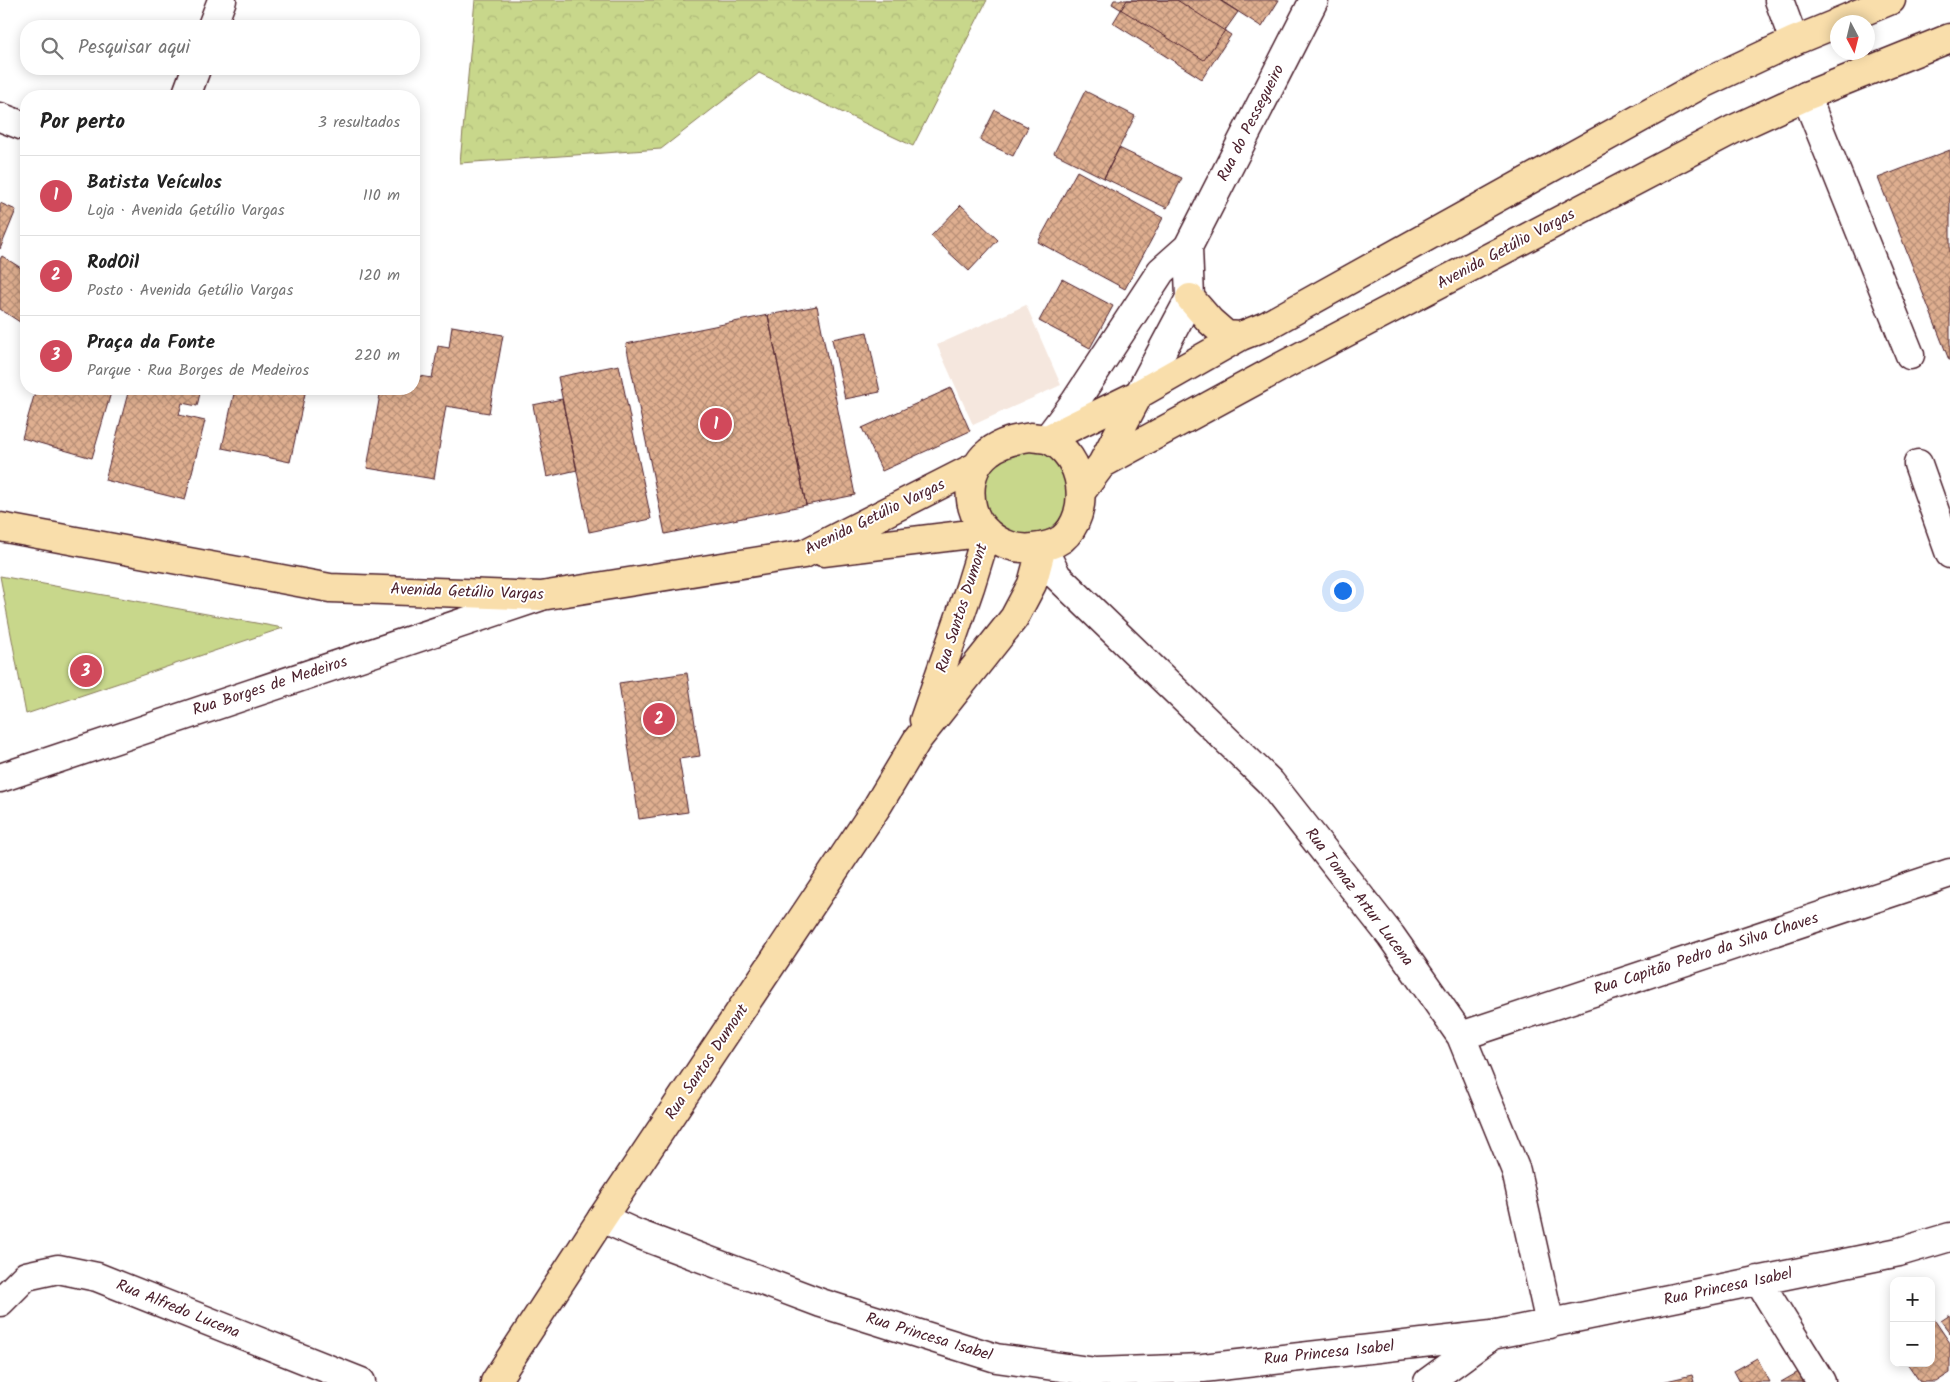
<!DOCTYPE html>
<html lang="pt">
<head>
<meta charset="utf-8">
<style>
  body { margin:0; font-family:Kalam,sans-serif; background:#f2f2f2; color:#222 }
  .controls { position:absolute; right:15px; bottom:15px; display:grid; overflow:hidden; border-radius:10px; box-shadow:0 2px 12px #0003 }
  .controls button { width:45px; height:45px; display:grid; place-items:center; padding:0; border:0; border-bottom:1px solid #e0e0e0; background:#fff; color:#222; font:25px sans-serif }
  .compass { position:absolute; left:1830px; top:15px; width:45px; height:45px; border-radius:50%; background:#fff; box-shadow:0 2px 12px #0003; rotate:173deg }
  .you { position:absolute; left:1342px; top:590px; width:18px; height:18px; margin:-12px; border:4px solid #fff; border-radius:50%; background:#1a73e8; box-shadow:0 0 0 8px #1a73e833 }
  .badge { display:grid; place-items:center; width:32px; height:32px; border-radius:50%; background:#d1495b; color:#fff; font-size:16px; font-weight:700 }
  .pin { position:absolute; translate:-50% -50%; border:2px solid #fff; box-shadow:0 1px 5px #0006 }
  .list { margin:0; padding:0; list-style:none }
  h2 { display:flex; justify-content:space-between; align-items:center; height:65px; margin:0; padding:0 20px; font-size:21px }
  h2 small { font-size:16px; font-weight:400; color:#767676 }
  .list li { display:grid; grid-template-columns:32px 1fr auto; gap:15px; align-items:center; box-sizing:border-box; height:80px; padding:0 20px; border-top:1px solid #e0e0e0 }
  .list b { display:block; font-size:19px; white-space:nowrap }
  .list p { margin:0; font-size:16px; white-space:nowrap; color:#767676 }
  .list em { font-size:16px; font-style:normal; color:#767676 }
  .icon { flex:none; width:28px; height:28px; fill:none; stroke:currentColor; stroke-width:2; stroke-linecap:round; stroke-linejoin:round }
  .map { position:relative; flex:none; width:1950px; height:1382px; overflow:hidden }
  .search { position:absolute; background:#fff; box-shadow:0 2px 12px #0003; left:20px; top:20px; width:400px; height:55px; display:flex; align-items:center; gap:12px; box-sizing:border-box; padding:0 18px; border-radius:20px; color:#767676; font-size:19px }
  .panel { position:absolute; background:#fff; box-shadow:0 2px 12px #0003; left:20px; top:90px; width:400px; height:305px; border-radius:20px }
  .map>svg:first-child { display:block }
  .built { fill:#f5e7de }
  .green { fill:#c8d78b; stroke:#897b5b }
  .forest { fill:url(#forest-crowns); stroke:#897b5b }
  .building { fill:url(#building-cross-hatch); stroke:#4a1f2b }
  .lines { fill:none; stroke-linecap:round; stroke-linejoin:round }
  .minor-casing { stroke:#4a1f2b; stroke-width:31 }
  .major-casing { stroke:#4a1f2b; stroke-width:31 }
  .minor { stroke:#fff; stroke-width:28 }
  .major { stroke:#f9deab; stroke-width:28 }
  .labels { text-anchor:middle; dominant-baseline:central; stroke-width:4; stroke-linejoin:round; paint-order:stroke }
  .street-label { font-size:16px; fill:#4a1f2b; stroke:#fff }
</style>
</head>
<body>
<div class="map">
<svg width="1950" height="1382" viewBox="0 0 1950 1382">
  <defs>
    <pattern id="forest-crowns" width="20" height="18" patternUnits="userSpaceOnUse" patternTransform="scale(1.25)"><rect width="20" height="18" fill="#c8d78b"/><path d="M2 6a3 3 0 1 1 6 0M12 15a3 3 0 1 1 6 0" fill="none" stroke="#adb878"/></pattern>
    <pattern id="building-cross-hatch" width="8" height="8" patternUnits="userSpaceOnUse" patternTransform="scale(1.25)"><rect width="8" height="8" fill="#dfaf90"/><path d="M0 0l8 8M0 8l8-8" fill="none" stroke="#b78e76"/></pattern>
  </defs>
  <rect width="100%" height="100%" fill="#fff"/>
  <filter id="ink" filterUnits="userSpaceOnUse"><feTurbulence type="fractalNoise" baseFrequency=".02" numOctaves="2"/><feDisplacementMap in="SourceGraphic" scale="10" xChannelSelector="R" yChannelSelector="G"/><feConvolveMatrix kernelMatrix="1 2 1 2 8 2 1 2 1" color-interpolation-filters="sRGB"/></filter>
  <g filter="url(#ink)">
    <path class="built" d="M1026,305L1061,385L973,425L937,345Z"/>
    <path class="green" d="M981 492a44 44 0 1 1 88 0a44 44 0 1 1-88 0Z
      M0,576L283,628L26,714Z"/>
    <path class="forest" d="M475,0H987L913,146L759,73L661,149L460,163Z"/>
    <path class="building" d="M1114,0H1219L1238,12L1204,60L1112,4Z
      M1127,0H1177L1231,35L1202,79L1113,23Z
      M1220,0H1279L1262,27Z
      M1085,91L1135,116L1104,178L1054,153Z
      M995,110L1028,127L1013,156L980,140Z
      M1119,148L1182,178L1167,208L1104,178Z
      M1950,150V360H1949L1878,178Z
      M1077,171L1163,218L1125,289L1038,242Z
      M0,203L16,210L0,249Z
      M961,205L998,240L969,271L931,236Z
      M2,256L21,268L26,260V326L0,309V259Z
      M1062,279L1113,306L1090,348L1039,321Z
      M817,306L855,495L806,505L768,315Z
      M768,315L806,505L665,534L626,344Z
      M452,326L503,335L489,413L446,406L434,479L367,468L381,389H414V375L432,378L438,346L449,348Z
      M867,332L880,392L845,399L832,339Z
      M619,365L651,519L589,532L558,377Z
      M951,388L970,431L882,471L862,428Z
      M36,389H112L92,458L22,438Z
      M129,389H201L197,406L182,403L179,415L205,421L185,500L105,480Z
      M235,389H306L290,462L222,448Z
      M562,399L577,470L547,477L533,405Z
      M687,673L700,756L679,759L688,812L639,819L619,683Z
      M1931,1315L1950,1343V1373L1936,1382H1920L1907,1363H1931Z
      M1950,1315V1333L1941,1321Z
      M1757,1358L1770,1382H1740L1734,1371Z
      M1802,1370L1809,1382H1781Z
      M1692,1375L1694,1382H1662Z"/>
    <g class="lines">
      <defs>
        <path id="minor" d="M1779,0L1794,41
          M212,26L222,0
          M186,96L196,69
          M1806,96L1910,355
          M0,117L26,127
          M1139,394L1190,298L1188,247
          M1047,439L1075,402L1161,271L1188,247L1314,0
          M1918,464L1950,554
          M1042,547L1057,576L1270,782L1391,936L1461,1036L1516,1171L1550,1324
          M0,778L539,597
          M1461,1036L1950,873
          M602,1218L635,1233L821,1303L996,1358L1096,1372L1203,1368L1492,1335L1899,1252L1950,1237
          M1758,1280L1821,1382
          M0,1302L26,1276L58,1269L97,1277L361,1382
          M1428,1382L1491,1336"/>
        <path id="major" d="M1838,22L1891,0
          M1190,298L1210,321L1226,335L1241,336
          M1031,437C1036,438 1042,438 1047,439C1085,454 1092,514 1062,539C1055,544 1042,547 1033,548C1017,550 1000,544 988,533C965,513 964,471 989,452C1001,442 1017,439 1031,437Z
          M1047,439L1139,394L1241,336L1266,326L1700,85L1794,41L1838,23
          M1102,464L1139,394
          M1081,492L1102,464L1286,364L1734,129L1806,96L1950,38
          M0,527L330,588L541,596L804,554L975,467
          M823,552L987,532
          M924,720L970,587L987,532
          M495,1382L602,1218L878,805L917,740L1014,618L1032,584L1042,547"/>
      </defs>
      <use href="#minor" class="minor-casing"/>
      <use href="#major" class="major-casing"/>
      <use href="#minor" class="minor"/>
      <use href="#major" class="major"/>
    </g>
  </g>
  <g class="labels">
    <g class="street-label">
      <text transform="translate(1251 123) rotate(-63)">Rua do Pessegueiro</text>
      <text transform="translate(1506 249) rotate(-28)">Avenida Getúlio Vargas</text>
      <text transform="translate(875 517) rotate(-26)">Avenida Getúlio Vargas</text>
      <text transform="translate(467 592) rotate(2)">Avenida Getúlio Vargas</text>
      <text transform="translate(962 608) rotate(-72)">Rua Santos Dumont</text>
      <text transform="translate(270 686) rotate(-18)">Rua Borges de Medeiros</text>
      <text transform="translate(1359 897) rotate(53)">Rua Tomaz Artur Lucena</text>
      <text transform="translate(1706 954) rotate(-18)">Rua Capitão Pedro da Silva Chaves</text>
      <text transform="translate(707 1062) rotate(-56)">Rua Santos Dumont</text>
      <text transform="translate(1728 1287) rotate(-12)">Rua Princesa Isabel</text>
      <text transform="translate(178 1309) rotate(22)">Rua Alfredo Lucena</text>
      <text transform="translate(929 1337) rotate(17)">Rua Princesa Isabel</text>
      <text transform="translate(1329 1353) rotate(-6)">Rua Princesa Isabel</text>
    </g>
  </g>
</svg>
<div class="controls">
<button>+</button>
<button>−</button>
</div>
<svg class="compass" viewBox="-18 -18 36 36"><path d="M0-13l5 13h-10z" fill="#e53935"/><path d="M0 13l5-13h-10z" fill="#767676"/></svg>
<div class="you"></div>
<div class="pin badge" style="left:716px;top:424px">1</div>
<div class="pin badge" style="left:659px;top:719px">2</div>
<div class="pin badge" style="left:86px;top:671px">3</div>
<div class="search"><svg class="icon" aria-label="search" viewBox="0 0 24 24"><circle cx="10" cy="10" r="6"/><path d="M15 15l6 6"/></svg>Pesquisar aqui</div>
<section class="panel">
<h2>Por perto<small>3 resultados</small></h2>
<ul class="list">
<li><span class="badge">1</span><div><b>Batista Veículos</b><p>Loja · Avenida Getúlio Vargas</p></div><em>110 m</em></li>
<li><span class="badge">2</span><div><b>RodOil</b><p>Posto · Avenida Getúlio Vargas</p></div><em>120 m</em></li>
<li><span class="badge">3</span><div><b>Praça da Fonte</b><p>Parque · Rua Borges de Medeiros</p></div><em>220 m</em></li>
</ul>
</section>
</div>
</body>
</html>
